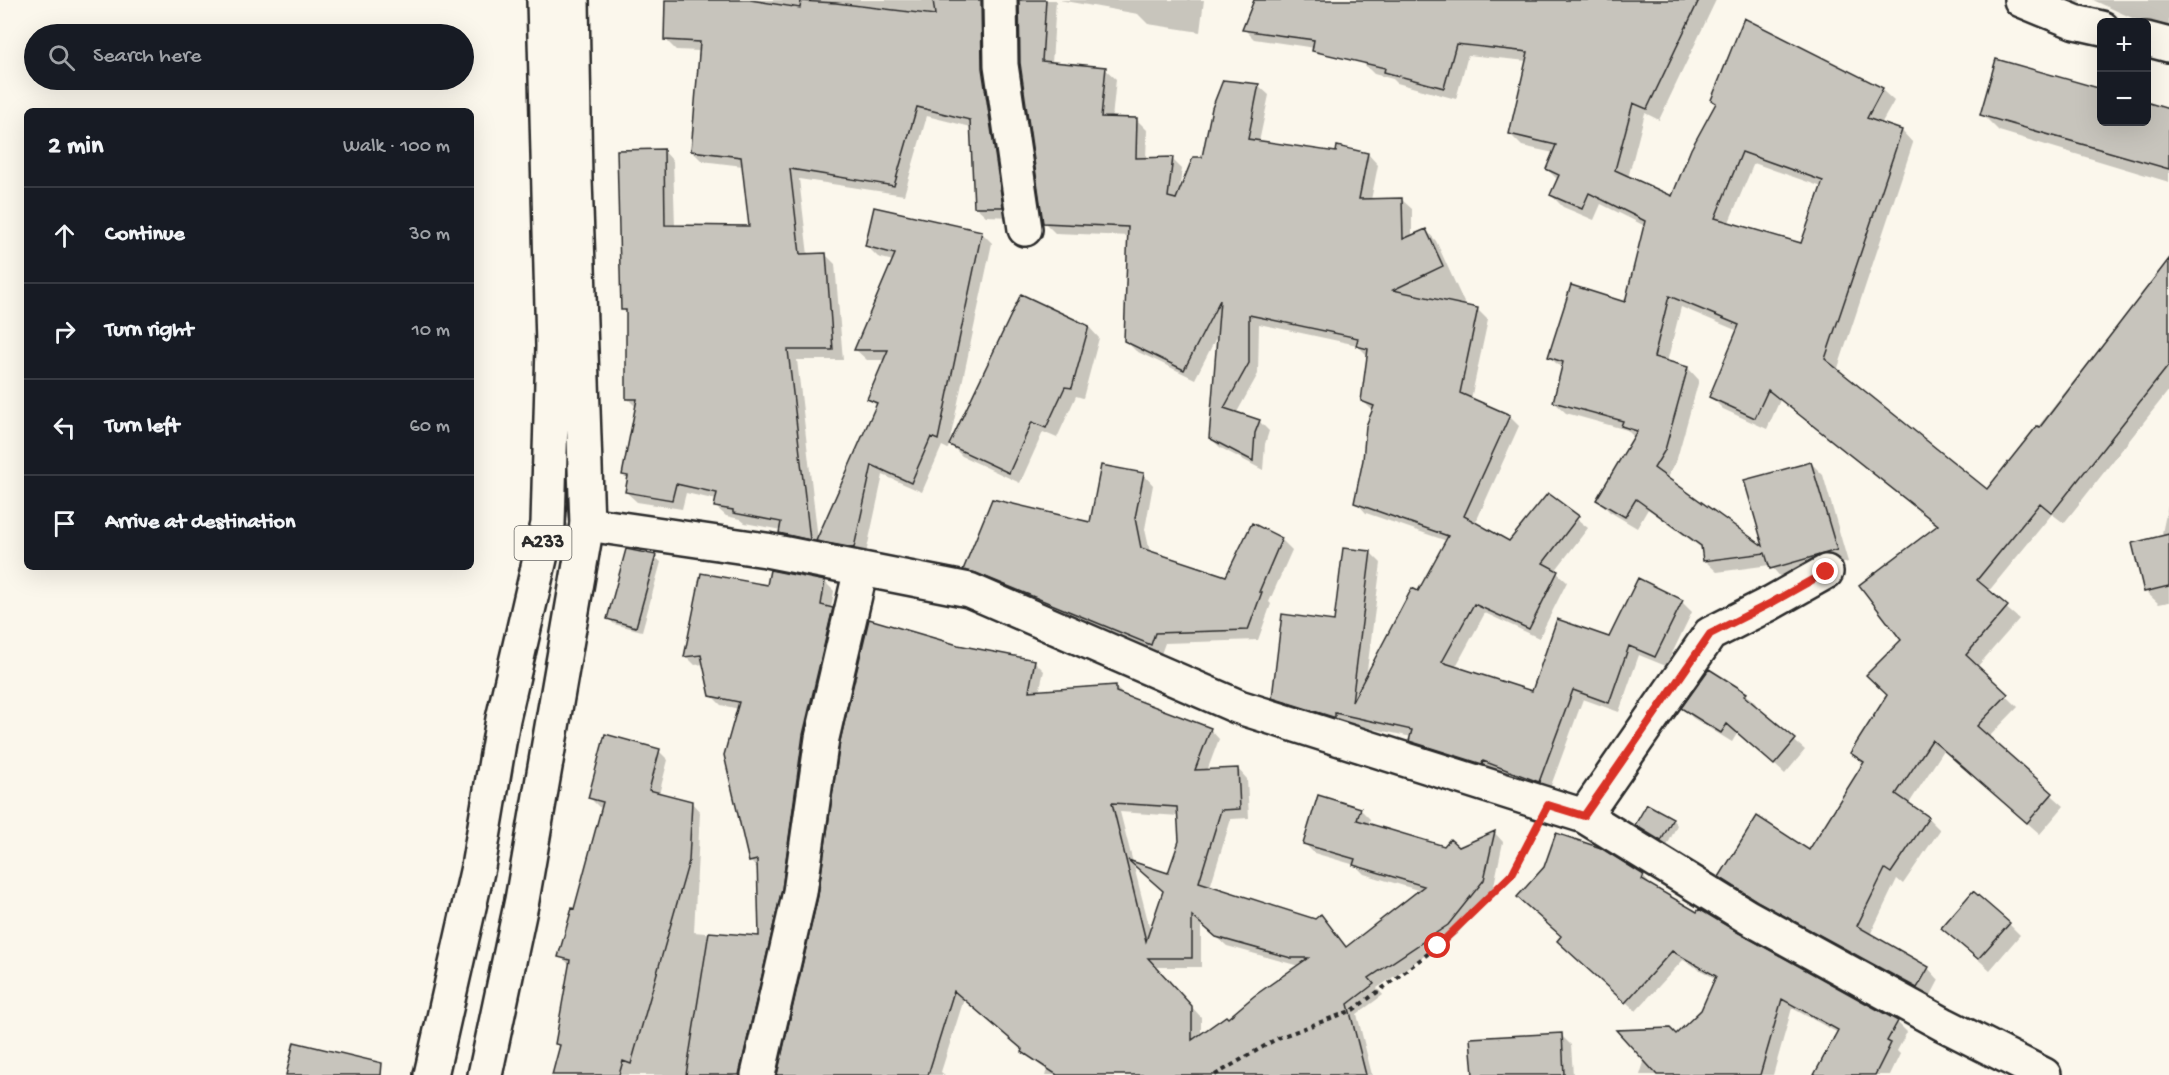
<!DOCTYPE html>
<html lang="en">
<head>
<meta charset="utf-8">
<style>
  body { margin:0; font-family:"Gochi Hand",sans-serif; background:#20242c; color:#f1f3f6 }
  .controls { position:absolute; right:18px; top:18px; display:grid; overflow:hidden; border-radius:9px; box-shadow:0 6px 24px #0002 }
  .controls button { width:54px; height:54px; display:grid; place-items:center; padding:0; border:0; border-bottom:2px solid #363941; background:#171b24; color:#f1f3f6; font:30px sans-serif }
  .stop { position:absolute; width:18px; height:18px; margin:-14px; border:4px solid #d93025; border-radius:50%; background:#fff }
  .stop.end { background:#d93025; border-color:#fff; box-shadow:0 2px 6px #0008 }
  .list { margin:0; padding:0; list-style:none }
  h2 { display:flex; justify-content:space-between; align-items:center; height:78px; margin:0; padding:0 24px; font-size:26px }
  h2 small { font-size:20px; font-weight:400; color:#9ea1a6 }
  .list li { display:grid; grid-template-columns:39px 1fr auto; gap:18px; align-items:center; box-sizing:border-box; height:96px; padding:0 24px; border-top:2px solid #363941 }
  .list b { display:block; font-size:22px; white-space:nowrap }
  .list em { font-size:20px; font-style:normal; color:#9ea1a6 }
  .icon { flex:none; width:33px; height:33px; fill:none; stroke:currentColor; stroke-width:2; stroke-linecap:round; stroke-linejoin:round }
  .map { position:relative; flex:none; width:2169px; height:1075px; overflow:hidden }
  .search { position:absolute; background:#171b24; box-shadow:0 6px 24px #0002; left:24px; top:24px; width:450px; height:66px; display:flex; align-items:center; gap:15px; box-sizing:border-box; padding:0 21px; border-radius:33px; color:#9ea1a6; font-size:22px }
  .panel { position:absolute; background:#171b24; box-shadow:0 6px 24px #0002; left:24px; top:108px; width:450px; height:462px; border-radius:9px }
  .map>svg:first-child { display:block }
  .shadow { fill:#0003; fill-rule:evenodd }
  .building { fill:#c7c4bc; stroke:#2b2b2b; stroke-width:1.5; fill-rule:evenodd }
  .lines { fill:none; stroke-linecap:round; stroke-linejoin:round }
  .minor-casing { stroke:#2b2b2b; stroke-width:38 }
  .highway-casing { stroke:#2b2b2b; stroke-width:38 }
  .path { stroke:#2b2b2b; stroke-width:4; stroke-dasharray:4.5 4.5; stroke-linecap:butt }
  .minor { stroke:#fbf7ec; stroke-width:33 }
  .highway { stroke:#fbf7ec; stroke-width:33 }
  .route { stroke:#d93025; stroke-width:8 }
  .labels { text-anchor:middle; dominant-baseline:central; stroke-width:6; stroke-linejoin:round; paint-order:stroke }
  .shield { fill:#fbf7ec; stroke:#696865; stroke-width:1.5 }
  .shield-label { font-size:20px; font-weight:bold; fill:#2b2b2b }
</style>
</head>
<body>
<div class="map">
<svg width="2169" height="1075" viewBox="0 0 2169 1075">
  <rect width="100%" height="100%" fill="#fbf7ec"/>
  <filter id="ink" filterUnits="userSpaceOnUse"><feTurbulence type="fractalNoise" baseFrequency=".0167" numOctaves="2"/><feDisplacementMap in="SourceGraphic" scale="12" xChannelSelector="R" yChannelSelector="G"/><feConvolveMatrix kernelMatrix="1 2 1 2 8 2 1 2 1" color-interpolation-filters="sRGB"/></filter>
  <g filter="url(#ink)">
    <path class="shadow" d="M667,0H995L1012,217L986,216L975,206L971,127L927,116L904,195L799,179L808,255L825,254L835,264L843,360H797L818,539L877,406L869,398L885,360H867L856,350L893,261L878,257L867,246L981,232L992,243L948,449L942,446L922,492L883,475L865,558L828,551L818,541L819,549L790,543L780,533L781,530L745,523L740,519L726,516L715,506L717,500L686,493L682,509L637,502L626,492L629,479L624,474L637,408L627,398L628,314L623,309L663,150L673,161L675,227L751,228L743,166L702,161L692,151L700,51L676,50L666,40Z
      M1020,0H1056L1052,63L1105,69L1116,79L1112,119L1137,120L1147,130L1146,159H1172L1182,169L1179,192L1258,85L1269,95L1259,142L1337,154H1368L1378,165L1371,200L1401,199L1412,209V237L1426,230L1436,241L1466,307L1477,309L1488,320L1471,399L1509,416L1519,426L1475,524L1509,543L1548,495L1588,528L1555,571L1567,582L1539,638L1485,613L1455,668L1533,693L1609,639L1682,602L1692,612L1666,666L1639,655L1619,712L1583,699L1549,791L1421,751L1411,741L1412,737L1345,723V727L1284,708L1274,697L1335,623L1371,553L1381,563L1366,678L1418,593L1447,541L1366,513L1356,502L1374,412L1363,401L1368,356L1357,345L1259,324L1258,374L1236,414L1259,421L1269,431L1265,444L1263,470L1221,448L1210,438L1219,332L1195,379L1136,351L1125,340L1130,236L1055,233L1045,223Z
      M1059,0H1204L1200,32L1148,24L1138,14Z
      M1256,0H1347L1335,51L1254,39L1244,29Z
      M1384,0H1716L1659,120L1645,113L1628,178L1673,198L1717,104L1713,100L1882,90L1894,101L1881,124L1902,131L1913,143L1837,371L1987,491L2169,261V390L2064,523L2052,514L1988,592L2019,619L1977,667L2018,707L1988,738L2064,806L2040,834L1944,750L1908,805L1928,818L1940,830L1903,884L1897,879L1870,935L1928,968L1939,980L1929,999L1771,912L1733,889L1721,877L1810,852L1864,765L1852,753L1889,695L1903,640L1939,527L1780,400L1767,429L1723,409L1711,397L1738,331L1681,307L1667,362L1688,368L1699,380L1676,462L1666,479L1766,550L1811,463L1823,475L1848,562L1783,580L1770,565L1717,572L1705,561L1703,549L1648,509L1637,528L1610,512L1598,500L1634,437L1627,430L1566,413L1554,402L1563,369L1549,357L1626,304L1645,226L1601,204L1594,220L1563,207L1551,195L1558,180L1547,169L1554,153L1522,146L1510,134L1527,61L1468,55L1456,99L1397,83L1393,79L1374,74L1362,62ZM1754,163L1822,187L1802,245L1729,222Z
      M2062,0H2080L2078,6Z
      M2093,0H2169V32L2146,25V22H2141Z
      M2169,113V182L1999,131L1982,114L2102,122H2146Z
      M1089,327L1099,338L1083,398L1076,396L1057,438L1043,432L1020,483L962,456L951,445Z
      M1143,474L1153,485L1145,529L1150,552L1227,578L1281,539L1292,550L1269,602L1271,604L1258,640L1165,643L1161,654L988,583L975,579L964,569L1091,524Z
      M2169,500V602L2159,604L2145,591L2161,538Z
      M655,557L661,562L642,631L614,624L609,619Z
      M825,582L834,591L831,609L841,619L749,1075H554L561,1047L557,1043L571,966L560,956L575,911L603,808L599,807L590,798L659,751L668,760L659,794L691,802L700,812L694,932L760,938L759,870L750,861L739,709L721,705L712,696L704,664L695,665L686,656L768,586Z
      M958,647L1034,661L1044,671L1039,692L1115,687L1125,696L1210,729L1219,739L1207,771L1238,769L1247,779L1249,818L1231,819L1210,887L1330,926L1347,948L1421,891L1364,874L1355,865L1314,853L1304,843L1360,809L1370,819L1368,825L1445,848L1459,849L1494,832L1503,842L1493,890L1457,934L1377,988L1383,995L1357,1014L1372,1075H1183L1228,1020L1299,966L1227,946L1201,923V967H1155L1201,1017V1034L1164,1075H1045L1047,1070L1034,1061L1025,1051L964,999L941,1072L945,1075H779ZM1120,812L1179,816L1180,841L1151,933Z
      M1746,694L1756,704L1754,706L1805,750L1785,774L1738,732L1732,742L1693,718L1683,708Z
      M1672,819L1677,825L1667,846L1637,825Z
      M1643,876L1653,888L1897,1022L1907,1032L1897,1051L1900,1054L1890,1075H1815L1838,1033L1792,1008L1773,1075H1640L1645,1059L1677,1036L1702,1011L1716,979L1683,960L1636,1011L1569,951Z
      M2009,924L2020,935L1990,970L1943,928Z
      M1561,1035L1571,1045L1573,1075H1474Z"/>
    <path class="building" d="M665,0H750L800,8L801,1L836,3L935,15L933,0H981L982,68L1003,207H974L970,120L917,107L894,186L790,169L800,254L826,253L833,350H788L810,540L779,533L781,522L733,513V510L714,507L717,493L676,484L672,500L625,492L628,476L622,475L637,399H626V310H621L617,150L664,149L665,225L749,226L741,157L691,151L700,42L664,40Z
      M1019,0H1046L1042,61L1106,67L1101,117L1137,118L1136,158L1173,157L1168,197L1176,199L1193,157H1202L1212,108L1223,80L1259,84L1248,139L1336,152L1337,146L1368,153L1359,199L1402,198L1403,239L1426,229L1443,266L1393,290L1478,308L1460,393L1510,415L1464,516L1509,541L1548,493L1579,516L1543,563L1558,571L1529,629L1474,604L1442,662L1532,691L1557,619L1609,637L1638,578L1683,600L1655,657L1629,646L1609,703L1573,690L1539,782L1483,761L1482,764L1409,741L1412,730L1335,713V717H1333L1272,698L1282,614L1334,621L1343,548L1371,551L1352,702L1412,588L1418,591L1448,536L1354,503L1363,460L1366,426L1374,406L1361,401L1368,349L1356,346L1358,338L1249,315V363L1224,408L1260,420L1255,433L1253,461L1209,438L1220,300L1184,370L1124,341L1128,227L1043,223L1020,63Z
      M1254,0H1699L1647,109L1633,103L1615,170L1672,196L1691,149L1716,103L1711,100L1744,18L1883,88L1867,118L1902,130L1825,359L1987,489L2037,426L2040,427L2169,259V365L2052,513L2040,503L1977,580L2008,606L1966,655L2008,694L1977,726L2053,793L2027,823L1932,740L1896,794L1929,817L1891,873L1885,869L1857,926L1929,967L1917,988L1757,901L1719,877L1757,816L1809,850L1864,762L1850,753L1887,695L1866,675L1901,640L1859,585L1938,525L1768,390L1755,418L1709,397L1739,325L1669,296L1654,357L1688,367L1665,450L1654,468L1763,546L1744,480L1811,462L1837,550L1770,569L1765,553L1703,561L1701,546L1636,499L1625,517L1596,500L1637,431L1621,426L1623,421L1553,402L1563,362L1548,357L1571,285L1625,302L1645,221L1589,193L1582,209L1550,195L1559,175L1546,169L1556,145L1509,134L1528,52L1456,44L1444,88L1384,72L1385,68L1312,51L1314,40L1242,30ZM1742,152L1823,181L1801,243L1715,218Z
      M1996,59L2102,89V122H2146V102L2169,109V169L1980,115Z
      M874,207L982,231L938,440L931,437L911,483L872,465L854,548L816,541L877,403L867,399L888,350H854L895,254L865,246Z
      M1021,294L1089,326L1072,388L1065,387L1046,428L1032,422L1009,473L949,445Z
      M1101,465L1144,473L1135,518L1141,548L1226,576L1252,523L1282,538L1259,592H1262L1248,630L1155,633L1151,645L976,573L963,570L992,499L1090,522Z
      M2169,534V586L2144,592L2132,543Z
      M626,549L656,555L636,627L607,619Z
      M770,570L825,581L821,605L833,608L803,735L782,889L739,1075H686L709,932L759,936L757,860L749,862L724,755L739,702L710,696L701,655L684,657L701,573L767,585Z
      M869,619L958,645L1035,660L1029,691L1116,685V692L1211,728L1195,770L1238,768L1240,809L1221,810L1199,882L1315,919L1321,914L1346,947L1424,886L1353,865L1355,859L1303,844L1318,795L1361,808L1357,820L1444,846L1450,839L1459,847L1495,831L1484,880L1448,925L1369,978L1374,984L1348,1004L1366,1075H1057L1022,1052L1023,1050L954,991L928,1075H777L818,896L840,741ZM1112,803L1177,807L1179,841L1168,873L1128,860L1163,891L1146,941ZM1192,916L1216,937L1291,958H1308L1254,996L1228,1018L1226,1016L1192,1040V1006L1148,958H1192Z
      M1709,669L1747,693L1744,696L1796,739L1774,765L1727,724L1721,733L1681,708Z
      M605,734L660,749L649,790L692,801L689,861L631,1064L623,1061L619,1075H552L560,1045L555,1044L570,960L558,957L572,908L574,909L603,802L588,798Z
      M1647,804L1673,818L1661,841L1635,825Z
      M1556,833L1601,848L1644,875L1642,880L1697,912L1699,909L1739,933L1898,1021L1887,1041L1891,1043L1875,1075H1814L1838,1030L1782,999L1760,1075H1657L1616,1030L1670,1028L1676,1034L1701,1010L1716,976L1672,951L1625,1003L1557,941L1561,936L1517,897L1544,867Z
      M1973,891L2010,923L1978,959L1941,928Z
      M1562,1033L1564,1075H1473L1470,1038Z
      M294,1042L382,1063L381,1075H286Z"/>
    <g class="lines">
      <defs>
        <path id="minor" d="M1000,0L1001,65L1025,229
          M2021,0L2075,22L2102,28
          M2146,39L2169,45
          M587,524L766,550L969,590L1239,707L1584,816L1748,917L1943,1024L2044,1075
          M1584,816L1710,634L1771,603L1826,572
          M758,1075L800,892L822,738L861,569"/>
        <path id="highway" d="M431,1075L478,867L503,719L548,524L553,346L544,0
          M485,1075L522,900L587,524L575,180L572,0"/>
      </defs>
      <use href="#minor" class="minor-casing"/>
      <use href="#highway" class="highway-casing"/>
      <path class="path" d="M1215,1075L1278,1038L1353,1010L1391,982L1438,946L1512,874L1531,837"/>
      <use href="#minor" class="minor"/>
      <use href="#highway" class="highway"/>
    </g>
  </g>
  <g class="lines" filter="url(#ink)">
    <path class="route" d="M1438,946L1512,874L1548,805L1584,816L1710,634L1771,603L1826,572"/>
  </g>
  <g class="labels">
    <rect class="shield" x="514.5" y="526" width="57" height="34" rx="4.5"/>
    <g class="shield-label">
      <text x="543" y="543">A233</text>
    </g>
  </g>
</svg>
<div class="controls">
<button>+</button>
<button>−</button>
</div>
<div class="stop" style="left:1438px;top:946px"></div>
<div class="stop end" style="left:1826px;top:572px"></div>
<div class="search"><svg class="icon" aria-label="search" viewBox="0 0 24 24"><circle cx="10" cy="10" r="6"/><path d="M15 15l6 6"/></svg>Search here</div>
<section class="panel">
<h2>2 min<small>Walk · 100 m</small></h2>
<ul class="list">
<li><svg class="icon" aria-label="ahead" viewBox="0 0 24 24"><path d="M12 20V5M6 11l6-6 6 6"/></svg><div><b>Continue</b></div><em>30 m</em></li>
<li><svg class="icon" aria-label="right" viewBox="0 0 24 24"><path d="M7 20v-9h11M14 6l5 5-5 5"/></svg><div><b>Turn right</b></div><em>10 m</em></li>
<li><svg class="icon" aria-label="left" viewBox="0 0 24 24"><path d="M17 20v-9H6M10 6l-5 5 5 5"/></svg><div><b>Turn left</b></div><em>60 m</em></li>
<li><svg class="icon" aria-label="arrive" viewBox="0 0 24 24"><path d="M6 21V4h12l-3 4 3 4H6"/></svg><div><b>Arrive at destination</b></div></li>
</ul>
</section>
</div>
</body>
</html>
